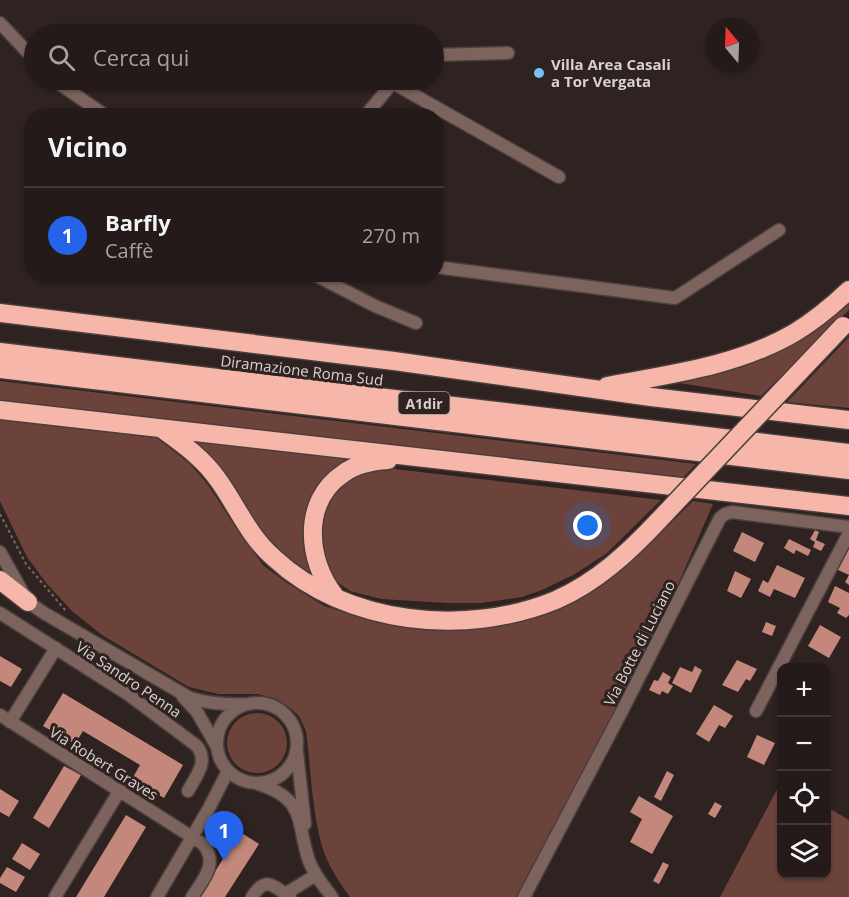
<!DOCTYPE html>
<html lang="it">
<head>
<meta charset="utf-8">
<style>
  body { margin:0; font-family:"Open Sans",sans-serif; background:#2f2726; color:#f1f3f6 }
  .controls { position:absolute; right:18px; bottom:18px; display:grid; overflow:hidden; border-radius:12px; box-shadow:0 2px 4px #0004 }
  .controls button { width:54px; height:54px; display:grid; place-items:center; padding:0; border:0; border-bottom:2px solid #403838; background:#231a19; color:#f1f3f6; font:30px sans-serif }
  .compass { position:absolute; left:705px; top:18px; width:54px; height:54px; border-radius:50%; background:#231a19; box-shadow:0 2px 4px #0004; rotate:341deg }
  .you { position:absolute; left:588px; top:526px; width:21px; height:21px; margin:-15px; border:4px solid #fff; border-radius:50%; background:#1a73e8; box-shadow:0 0 0 9px #1a73e833 }
  .badge { display:grid; place-items:center; width:39px; height:39px; border-radius:50%; background:#2563eb; color:#fff; font-size:20px; font-weight:700 }
  .pin { position:absolute; translate:-50% -50px; filter:drop-shadow(0 2px 3px #0008) }
  .pin::after { content:''; position:absolute; top:32px; width:21px; height:18px; background:inherit; clip-path:polygon(0 0,100% 0,50% 100%) }
  .list { margin:0; padding:0; list-style:none }
  h2 { display:flex; justify-content:space-between; align-items:center; height:78px; margin:0; padding:0 24px; font-size:26px }
  h2 small { font-size:20px; font-weight:400; color:#a3a1a2 }
  .list li { display:grid; grid-template-columns:39px 1fr auto; gap:18px; align-items:center; box-sizing:border-box; height:96px; padding:0 24px; border-top:2px solid #403838 }
  .list b { display:block; font-size:22px; white-space:nowrap }
  .list p { margin:0; font-size:20px; white-space:nowrap; color:#a3a1a2 }
  .list em { font-size:20px; font-style:normal; color:#a3a1a2 }
  .icon { flex:none; width:33px; height:33px; fill:none; stroke:currentColor; stroke-width:2; stroke-linecap:round; stroke-linejoin:round }
  .map { position:relative; flex:none; width:849px; height:897px; overflow:hidden }
  .search { position:absolute; background:#231a19; box-shadow:0 2px 4px #0004; left:24px; top:24px; width:420px; height:66px; display:flex; align-items:center; gap:15px; box-sizing:border-box; padding:0 21px; border-radius:33px; color:#a3a1a2; font-size:22px }
  .panel { position:absolute; background:#231a19; box-shadow:0 2px 4px #0004; left:24px; top:108px; width:420px; height:174px; border-radius:24px }
  .map>svg:first-child { display:block }
  .green { fill:#6c433b }
  .building { fill:#c3877b }
  .lines { fill:none; stroke-linecap:round; stroke-linejoin:round }
  .minor-casing { stroke:#4a3f3d; stroke-width:15 }
  .highway-casing { stroke:#4a3f3d; stroke-width:21 }
  .path { stroke:#746a68; stroke-width:2; stroke-dasharray:3 3; stroke-linecap:butt }
  .minor { stroke:#7c635e; stroke-width:12 }
  .highway { stroke:#f6b6aa; stroke-width:18 }
  .highway-bridge-casing { stroke:#4a3f3d; stroke-width:21; stroke-linecap:butt }
  .highway-bridge { stroke:#f6b6aa; stroke-width:18 }
  .poi-dot { fill:#75c0f6; stroke:#2f2321; stroke-width:2 }
  .labels { text-anchor:middle; dominant-baseline:central; stroke-width:6; stroke-linejoin:round; paint-order:stroke }
  .shield { fill:#2f2321; stroke:#a69d9c; stroke-width:1.5 }
  .shield-label { font-size:14px; font-weight:bold; fill:#d9d1d0 }
  .poi-label { font-size:15px; font-weight:bold; fill:#d9d1d0; stroke:#2f2321; text-anchor:start }
  .street-label { font-size:15px; fill:#d9d1d0; stroke:#2f2321 }
</style>
</head>
<body>
<div class="map">
<svg width="849" height="897" viewBox="0 0 849 897">
  <rect width="100%" height="100%" fill="#2f2321"/>
  <path class="green" d="M849,300V310L761,396L673,382Z
    M849,337V408L787,402Z
    M0,381L696,464L681,480L0,401Z
    M0,420L157,438L190,464L208,485L240,534L264,566L287,583L324,606L350,614L376,618L440,623L574,599L603,583L630,563L693,501L713,504L669,605L604,734L516,897H350C340,883 330,869 324,852C312,817 311,769 306,731L299,716L289,707L276,699L258,694H218L189,687L102,635L72,611L47,584L27,557L0,501Z
    M193,439L355,460L304,532L308,558L315,575L296,566L266,539L220,466L191,441Z
    M386,468L661,500L607,553L575,574L542,590L522,597L481,603H448L381,599L350,591L333,579L317,541L327,500L356,473Z
    M227 743a30 30 0 1 1 60 0a30 30 0 1 1-60 0Z
    M781,782L782,874H826L827,807L849,820V897H720Z"/>
  <path class="building" d="M815,530L819,532L816,540L825,544L821,551L813,547L815,542L810,539Z
    M742,532L764,543L755,562L733,551Z
    M789,539L811,550L808,556L796,550L794,554L784,548Z
    M849,544V585L845,582L849,575L836,569Z
    M777,565L805,578L795,598L774,589L770,597L758,591L763,580L768,583Z
    M735,571L751,579L741,598L727,591Z
    M835,586L849,593V615L846,618L837,613L840,608L828,602Z
    M766,622L776,626L772,636L762,632Z
    M820,625L841,637L829,658L808,646Z
    M0,656L22,669L11,687L0,681Z
    M737,660L757,669L750,681L746,679L738,692L722,685Z
    M695,666L702,670L691,693L672,683L680,667L692,672Z
    M663,672L671,677L668,683L673,686L668,694L662,691L660,695L649,690L654,680L658,681Z
    M63,693L183,765L164,798L132,779L140,765L83,731L75,744L43,726Z
    M714,705L733,716L725,728L719,725L709,742L696,734Z
    M757,735L775,743L764,765L747,757Z
    M64,766L81,775L49,828L33,818Z
    M667,771L674,775L661,801L654,797Z
    M0,789L19,801L9,817L0,812Z
    M639,796L673,816L652,854L630,842L642,819L630,812Z
    M715,802L722,806L715,818L708,814Z
    M126,815L146,827L104,897H76Z
    M240,832L259,844L225,897H199Z
    M22,843L40,854L30,870L12,859Z
    M663,862L669,865L659,884L653,881Z
    M7,867L25,877L16,892L0,883V878Z"/>
  <g class="lines">
    <defs>
      <path id="minor" d="M0,23L34,59
        M434,55L508,53
        M54,80L106,116
        M393,83L559,177
        M365,116L395,80
        M436,267L675,298L779,230
        M313,274L375,306L416,323
        M0,552L28,602L44,613L190,698C210,704 228,705 249,704
        M0,613L129,695L197,746C209,762 196,776 188,791
        M183,697L197,712L217,747
        M217 743a40 40 0 1 1 80 0a40 40 0 1 1-80 0Z
        M756,711L849,533
        M0,715L203,844C219,863 203,880 192,897
        M10,722L56,648
        M297,752L305,824
        M258,784C307,799 296,823 309,861C314,875 324,886 332,897
        M285,894L316,875
        M55,897L120,790
        M157,897L209,808L228,771
        M252,897C266,875 273,886 290,897
        M524,897L622,711L720,518L725,514L732,512L849,527"/>
      <path id="highway" d="M0,313L394,361L651,397L849,420
        M0,352L849,453
        M0,369L849,470
        M607,386C671,374 737,366 794,333C814,321 832,306 849,290
        M0,410L849,506
        M162,429C183,444 204,459 219,481C238,508 248,535 274,558C346,625 466,637 556,600C597,582 629,552 659,520
        M0,580L28,602
        M335,596C307,561 301,501 344,473C356,464 373,461 388,460"/>
    </defs>
    <use href="#minor" class="minor-casing"/>
    <use href="#highway" class="highway-casing"/>
    <path class="path" d="M0,514L26,564L66,611
      M258,699C282,704 298,717 302,742"/>
    <use href="#minor" class="minor"/>
    <use href="#highway" class="highway"/>
    <defs>
      <path id="highway-bridge" d="M659,520L843,326"/>
    </defs>
    <use href="#highway-bridge" class="highway-bridge-casing"/>
    <use href="#highway-bridge" class="highway-bridge"/>
  </g>
  <circle class="poi-dot" cx="539" cy="73" r="6"/>
  <g class="labels">
    <rect class="shield" x="398.5" y="392" width="51" height="22" rx="4.5"/>
    <g class="shield-label">
      <text x="424" y="403">A1dir</text>
    </g>
    <g class="poi-label">
      <text x="551" y="64">Villa Area Casali<tspan x="551" dy="17">a Tor Vergata</tspan></text>
    </g>
    <g class="street-label">
      <text transform="translate(302 370) rotate(7)">Diramazione Roma Sud</text>
      <text transform="translate(639 643) rotate(-63)">Via Botte di Luciano</text>
      <text transform="translate(129 679) rotate(34)">Via Sandro Penna</text>
      <text transform="translate(104 763) rotate(32)">Via Robert Graves</text>
    </g>
  </g>
</svg>
<div class="controls">
<button>+</button>
<button>−</button>
<button><svg class="icon" aria-label="locate" viewBox="0 0 24 24"><circle cx="12" cy="12" r="6"/><path d="M12 2v4M12 18v4M2 12h4M18 12h4"/></svg></button>
<button><svg class="icon" aria-label="layers" viewBox="0 0 24 24"><path d="M12 4l9 5-9 5-9-5zM3 14l9 5 9-5"/></svg></button>
</div>
<svg class="compass" viewBox="-18 -18 36 36"><path d="M0-13l5 13h-10z" fill="#e53935"/><path d="M0 13l5-13h-10z" fill="#a3a1a2"/></svg>
<div class="you"></div>
<div class="pin badge" style="left:224px;top:861px">1</div>
<div class="search"><svg class="icon" aria-label="search" viewBox="0 0 24 24"><circle cx="10" cy="10" r="6"/><path d="M15 15l6 6"/></svg>Cerca qui</div>
<section class="panel">
<h2>Vicino<small></small></h2>
<ul class="list">
<li><span class="badge">1</span><div><b>Barfly</b><p>Caffè</p></div><em>270 m</em></li>
</ul>
</section>
</div>
</body>
</html>
